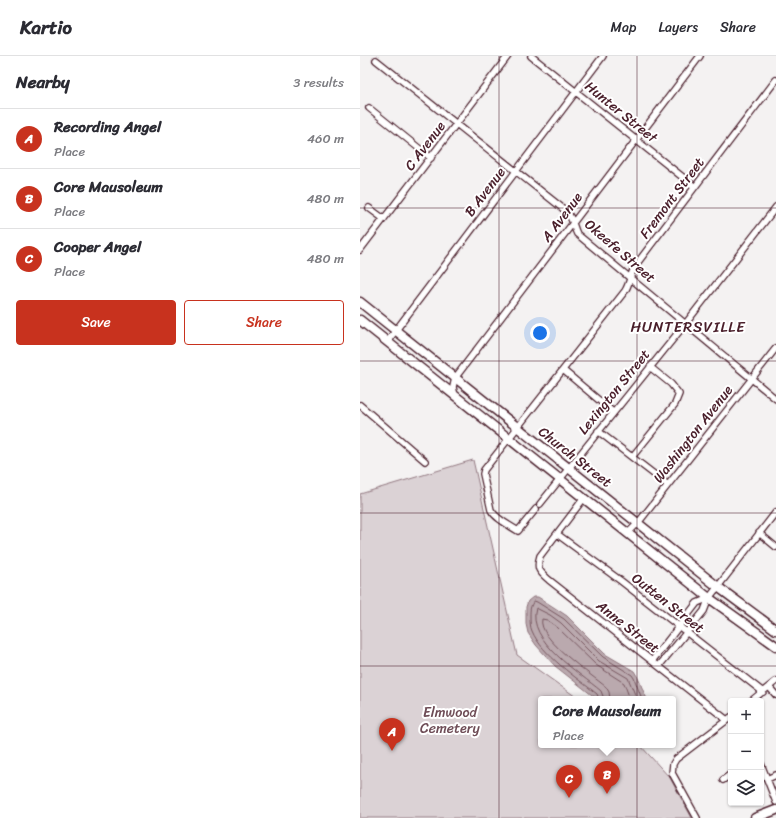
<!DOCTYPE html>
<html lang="en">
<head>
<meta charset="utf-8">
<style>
  body { margin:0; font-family:Sriracha,sans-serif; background:#f7f7f7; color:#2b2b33 }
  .controls { position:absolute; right:12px; bottom:12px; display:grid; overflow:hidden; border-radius:4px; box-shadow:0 1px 3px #0004 }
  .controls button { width:36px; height:36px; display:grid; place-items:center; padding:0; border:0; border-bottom:1px solid #e1e1e2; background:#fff; color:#2b2b33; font:20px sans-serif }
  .you { position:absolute; left:180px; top:277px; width:14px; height:14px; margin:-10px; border:3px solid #fff; border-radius:50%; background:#1a73e8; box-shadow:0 0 0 6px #1a73e833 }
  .badge { display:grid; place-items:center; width:26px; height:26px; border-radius:50%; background:#c8321e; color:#fff; font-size:13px; font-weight:700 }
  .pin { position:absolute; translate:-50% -33px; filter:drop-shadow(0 1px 2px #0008) }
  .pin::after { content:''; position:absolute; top:21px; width:14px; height:12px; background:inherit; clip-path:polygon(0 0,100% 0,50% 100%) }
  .popup { position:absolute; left:178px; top:640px; width:138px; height:52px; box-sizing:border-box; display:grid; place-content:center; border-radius:4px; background:#fff; filter:drop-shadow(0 1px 3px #0005); font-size:13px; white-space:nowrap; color:#7c7c81 }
  .popup b { font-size:15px; color:#2b2b33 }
  .popup::after { content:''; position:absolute; left:50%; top:100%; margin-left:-8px; border:8px solid transparent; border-top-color:#fff }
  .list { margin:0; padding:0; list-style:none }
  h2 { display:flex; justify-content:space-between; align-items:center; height:52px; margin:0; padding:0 16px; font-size:17px }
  h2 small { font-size:13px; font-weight:400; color:#7c7c81 }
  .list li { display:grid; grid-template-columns:26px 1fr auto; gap:12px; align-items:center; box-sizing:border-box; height:60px; padding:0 16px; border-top:1px solid #e1e1e2 }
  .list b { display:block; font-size:15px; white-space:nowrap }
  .list p { margin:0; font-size:13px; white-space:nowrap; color:#7c7c81 }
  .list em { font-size:13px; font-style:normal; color:#7c7c81 }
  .actions { display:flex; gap:8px; padding:12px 16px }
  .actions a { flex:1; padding:9px 0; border:1px solid #c8321e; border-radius:4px; text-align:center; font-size:14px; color:#c8321e }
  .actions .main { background:#c8321e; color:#fff }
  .icon { flex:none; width:22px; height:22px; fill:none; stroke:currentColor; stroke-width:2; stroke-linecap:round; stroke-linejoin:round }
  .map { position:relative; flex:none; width:416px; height:762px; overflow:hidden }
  header { display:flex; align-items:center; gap:24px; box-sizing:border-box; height:56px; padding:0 20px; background:#fff; border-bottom:1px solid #e1e1e2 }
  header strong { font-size:19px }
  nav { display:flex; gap:22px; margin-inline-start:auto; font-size:14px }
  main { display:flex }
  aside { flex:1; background:#fff }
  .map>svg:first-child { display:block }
  .green { fill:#dbd2d5; stroke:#927880 }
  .water { fill:#baa9ae; stroke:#8d727a }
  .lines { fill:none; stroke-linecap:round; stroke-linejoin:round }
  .shore { stroke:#77565f; stroke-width:1 }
  .minor-casing { stroke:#4a1f2b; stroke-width:8 }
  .secondary-casing { stroke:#4a1f2b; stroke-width:11 }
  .minor { stroke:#fff; stroke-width:5.5 }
  .secondary { stroke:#fff; stroke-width:8 }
  .grid { fill:none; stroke:#4a1f2b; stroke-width:1; stroke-opacity:0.55 }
  .labels { text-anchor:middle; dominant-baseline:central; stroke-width:4; stroke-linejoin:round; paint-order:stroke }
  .street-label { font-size:14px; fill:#4a1f2b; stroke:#fff }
  .park-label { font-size:14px; fill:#6e4c56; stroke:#fff }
  .neighbourhood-label { font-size:15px; letter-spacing:1px; fill:#4a1f2b; stroke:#fff }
</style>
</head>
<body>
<header>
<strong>Kartio</strong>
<nav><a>Map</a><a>Layers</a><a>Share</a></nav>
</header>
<main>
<aside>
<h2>Nearby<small>3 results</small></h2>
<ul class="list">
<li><span class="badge">A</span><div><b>Recording Angel</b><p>Place</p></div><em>460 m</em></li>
<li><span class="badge">B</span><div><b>Core Mausoleum</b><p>Place</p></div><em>480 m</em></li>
<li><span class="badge">C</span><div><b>Cooper Angel</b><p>Place</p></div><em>480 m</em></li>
</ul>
<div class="actions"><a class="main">Save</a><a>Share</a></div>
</aside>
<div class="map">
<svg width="416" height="762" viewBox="0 0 416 762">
  <rect width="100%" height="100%" fill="#f4f2f2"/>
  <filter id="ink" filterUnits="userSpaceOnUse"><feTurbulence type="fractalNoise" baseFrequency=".025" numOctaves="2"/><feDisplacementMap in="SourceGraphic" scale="8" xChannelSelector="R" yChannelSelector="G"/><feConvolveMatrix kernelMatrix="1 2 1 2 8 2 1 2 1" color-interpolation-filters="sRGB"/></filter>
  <g filter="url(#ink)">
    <path class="green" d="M113,404L157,599L219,643H181V689H280L310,722L332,762H0V438Z"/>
    <path class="water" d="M173,541H178L195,552L207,560L245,598L274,615C280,623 282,634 287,643H237L195,610L176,589L168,577L166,568V551L168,545Z"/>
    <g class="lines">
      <path class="shore" d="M239,643L237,638C217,622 182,599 172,575C170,571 170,565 170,560C170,554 170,550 174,545L177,546L204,563L243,601L272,619L274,622L282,643
        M244,643L241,635C220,617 166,585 176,552L190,559L201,567L239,605L268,622L277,643
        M250,643L249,636L246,631C231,618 177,583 182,563L187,564L197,571L236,609L264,627L270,643"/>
      <defs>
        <path id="minor" d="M171,0L335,131
          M16,4L206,155C213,162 213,170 217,178L416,343
          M9,52L71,102
          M9,152L24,163
          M0,194L148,0
          M27,286L243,0
          M203,314L253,356
          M95,340L93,331L95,322L340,0
          M0,349L65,405
          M238,375L308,429
          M272,401L315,348L319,338L311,328L290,311
          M224,442L180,500C176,513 179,515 189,524L367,664
          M180,448L326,267L416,151
          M176,453L158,475C149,469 136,463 131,454L123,418L124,414L265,235C270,227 270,219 275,210L416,24
          M268,477L278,467L416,292
          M399,477L416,491
          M197,478L261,525L403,636
          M292,605L337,547L349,542
          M299,610L344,555L349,542L416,456
          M409,631L416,639
          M391,645L416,625
          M401,708L416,746
          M407,723L416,719
          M363,724L371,718
          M337,762L312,717L313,708L316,703L371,661"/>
        <path id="secondary" d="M0,246L358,531L416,574
          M0,264L349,542L416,590
          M395,762L416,754"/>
      </defs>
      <use href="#minor" class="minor-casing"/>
      <use href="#secondary" class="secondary-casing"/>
      <use href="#minor" class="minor"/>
      <use href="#secondary" class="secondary"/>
    </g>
  </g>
  <path class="grid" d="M139,0V762M277,0V762M0,152H416M0,305H416M0,457H416M0,610H416"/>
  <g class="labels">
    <g class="street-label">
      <text transform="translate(261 56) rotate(39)">Hunter Street</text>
      <text transform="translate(65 90) rotate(-53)">C Avenue</text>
      <text transform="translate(125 136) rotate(-53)">B Avenue</text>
      <text transform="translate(312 142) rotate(-53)">Fremont Street</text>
      <text transform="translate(202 161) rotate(-53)">A Avenue</text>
      <text transform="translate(260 195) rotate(41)">Okeefe Street</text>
      <text transform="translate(254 336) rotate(-51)">Lexington Street</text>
      <text transform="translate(333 378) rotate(-52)">Washington Avenue</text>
      <text transform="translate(215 401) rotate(38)">Church Street</text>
      <text transform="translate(308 547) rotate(38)">Outten Street</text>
      <text transform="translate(268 571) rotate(38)">Anne Street</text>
    </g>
    <g class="park-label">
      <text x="90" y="656">Elmwood<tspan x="90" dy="16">Cemetery</tspan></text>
    </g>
    <g class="neighbourhood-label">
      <text x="328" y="271">HUNTERSVILLE</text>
    </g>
  </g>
</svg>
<div class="controls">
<button>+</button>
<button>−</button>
<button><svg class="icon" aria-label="layers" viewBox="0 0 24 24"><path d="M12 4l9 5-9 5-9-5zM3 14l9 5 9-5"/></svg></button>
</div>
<div class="you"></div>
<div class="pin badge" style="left:32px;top:695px">A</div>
<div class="pin badge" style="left:247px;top:738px">B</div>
<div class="popup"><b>Core Mausoleum</b>Place</div>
<div class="pin badge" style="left:209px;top:742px">C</div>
</div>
</main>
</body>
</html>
